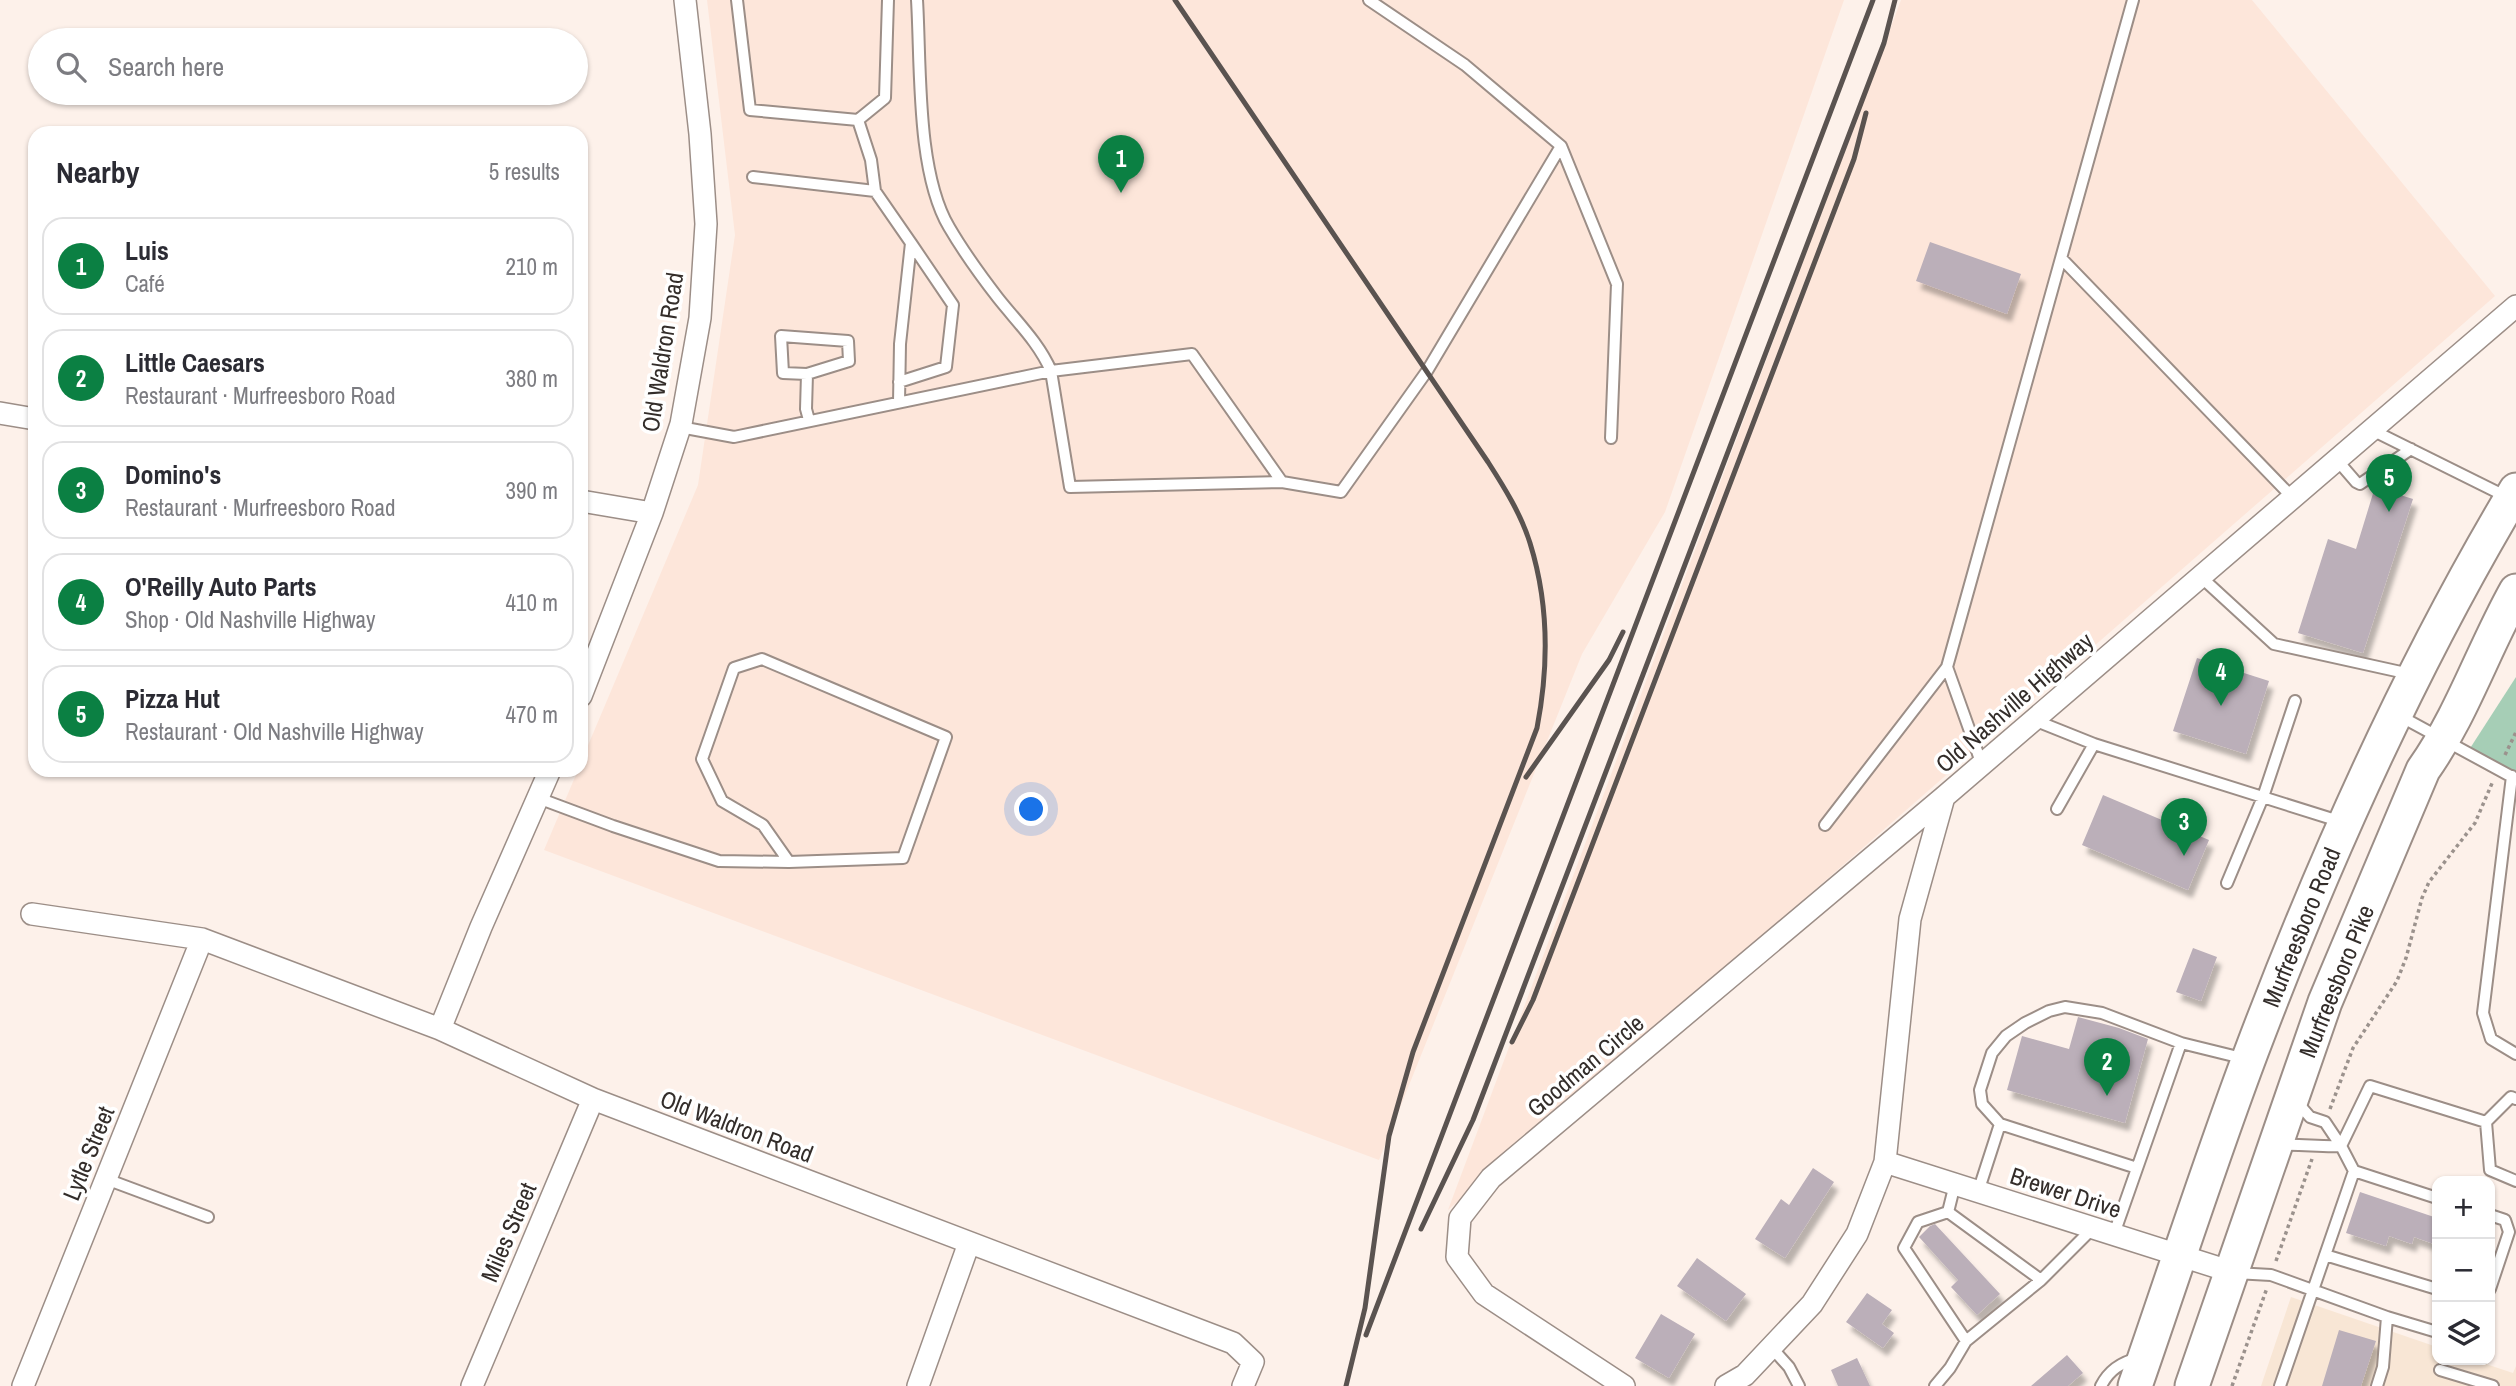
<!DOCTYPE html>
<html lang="en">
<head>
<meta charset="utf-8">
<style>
  body { margin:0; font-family:"Archivo Narrow",sans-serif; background:#f2f2f3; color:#2b2b33 }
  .controls { position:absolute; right:21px; bottom:21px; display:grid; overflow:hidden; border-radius:14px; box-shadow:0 2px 5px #0004 }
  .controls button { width:63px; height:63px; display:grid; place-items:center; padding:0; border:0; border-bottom:2px solid #e1e1e2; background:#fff; color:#2b2b33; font:35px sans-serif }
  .you { position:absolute; left:1032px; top:810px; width:24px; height:24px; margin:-18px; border:5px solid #fff; border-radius:50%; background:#1a73e8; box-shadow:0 0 0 10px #1a73e833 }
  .badge { display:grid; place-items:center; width:46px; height:46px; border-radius:50%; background:#0b8043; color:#fff; font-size:23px; font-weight:700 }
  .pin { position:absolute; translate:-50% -58px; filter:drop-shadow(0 2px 4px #0008) }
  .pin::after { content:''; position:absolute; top:37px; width:24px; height:21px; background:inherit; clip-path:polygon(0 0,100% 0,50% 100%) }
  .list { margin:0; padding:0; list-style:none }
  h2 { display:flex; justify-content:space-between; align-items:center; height:91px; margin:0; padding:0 28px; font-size:30px }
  h2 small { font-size:23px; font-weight:400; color:#7c7c81 }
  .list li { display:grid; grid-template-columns:46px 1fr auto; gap:21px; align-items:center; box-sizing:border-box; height:98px; margin:0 14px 14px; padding:0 14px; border:2px solid #e1e1e2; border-radius:21px }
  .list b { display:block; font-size:26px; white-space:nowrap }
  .list p { margin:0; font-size:23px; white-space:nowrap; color:#7c7c81 }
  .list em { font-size:23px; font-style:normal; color:#7c7c81 }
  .icon { flex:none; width:38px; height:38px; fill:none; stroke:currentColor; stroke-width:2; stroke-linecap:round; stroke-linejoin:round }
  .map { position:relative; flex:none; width:2516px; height:1386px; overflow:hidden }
  .search { position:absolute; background:#fff; box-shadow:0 2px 5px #0004; left:28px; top:28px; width:560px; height:77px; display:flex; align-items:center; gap:18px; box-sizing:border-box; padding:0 24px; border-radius:38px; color:#7c7c81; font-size:26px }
  .panel { position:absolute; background:#fff; box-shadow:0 2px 5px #0004; left:28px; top:126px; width:560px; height:651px; border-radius:21px }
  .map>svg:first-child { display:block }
  .commercial { fill:#f8e6d5 }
  .built { fill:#fde6da }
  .green { fill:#a6ceb6 }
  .building { fill:#bbafb9; filter:url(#shadow) }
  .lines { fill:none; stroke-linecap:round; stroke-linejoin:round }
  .service-casing { stroke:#9c8e87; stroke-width:14 }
  .minor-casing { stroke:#9c8e87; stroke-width:24 }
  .primary-casing { stroke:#9c8e87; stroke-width:37 }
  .path { stroke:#9b928d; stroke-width:3.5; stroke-dasharray:3.5 3.5; stroke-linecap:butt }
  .service { stroke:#fff; stroke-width:10 }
  .minor { stroke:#fff; stroke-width:21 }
  .primary { stroke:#fff; stroke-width:33 }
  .rail { stroke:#5a5350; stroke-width:5 }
  .labels { text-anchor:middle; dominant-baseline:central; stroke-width:7; stroke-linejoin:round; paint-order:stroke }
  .street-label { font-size:24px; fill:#332d2a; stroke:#fff }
</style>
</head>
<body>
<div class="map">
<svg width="2516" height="1386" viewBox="0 0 2516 1386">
  <defs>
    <filter id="shadow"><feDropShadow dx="4.5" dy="8" stdDeviation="2" flood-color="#0004"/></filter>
  </defs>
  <rect width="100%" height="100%" fill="#fdf1ea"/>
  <path class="commercial" d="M2291,1297L2437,1347V1360H2474L2513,1373L2516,1366V1386H2261Z"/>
  <path class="built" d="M707,0H1844L1665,512L1582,654L1379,1160L544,850L578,770H581V762L698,485L735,235Z
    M1901,0H2252L2495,296L1448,1210Z"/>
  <path class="green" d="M2516,677V771L2467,753Z"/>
  <path class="building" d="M1930,242L2021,274L2007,314L1916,281Z
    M2375,487L2413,499L2363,653L2298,633L2328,539L2356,549Z
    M2197,658L2269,681L2246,754L2173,731Z
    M2103,795L2209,840L2188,890L2082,845Z
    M2193,948L2217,957L2201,1001L2176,992Z
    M2078,1017L2119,1028L2148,1039L2125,1123L2007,1090L2022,1036L2069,1049Z
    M1813,1168L1834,1182L1785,1258L1755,1239L1781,1199L1789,1205Z
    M2360,1192L2437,1218V1245L2414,1237L2412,1244L2389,1236L2386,1246L2346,1233Z
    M1935,1224L2000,1294L1977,1315L1951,1287L1958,1280L1919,1237L1930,1226Z
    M1697,1258L1746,1294L1726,1321L1677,1286Z
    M1867,1293L1892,1310L1882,1324L1894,1333L1883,1348L1846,1322Z
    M1661,1314L1695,1334L1669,1378L1635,1358Z
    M2339,1330L2376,1341L2361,1386H2322Z
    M2067,1355L2083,1373L2068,1386H2031Z
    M1857,1358L1870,1386H1838L1831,1370Z"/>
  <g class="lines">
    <defs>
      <path id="service" d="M737,0L750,110L858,120L885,98L888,0
        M1369,0L1465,65L1561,146L1617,284L1611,438
        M858,120L871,160L875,191
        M753,177L875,191L911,243L900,344L899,402
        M2061,258L2293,498
        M807,374L849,361L848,341L781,336L783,373L807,374L806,409L809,420
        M899,382L946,367L953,305L911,243
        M680,427L734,437L1051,371C1039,343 1017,322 998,298C981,276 963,251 949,227C916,171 921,65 917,0
        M2372,430L2507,497
        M2337,460L2356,482L2360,484L2411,449
        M1282,482L1192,354L1051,371L1070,487L1282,482L1341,492L1427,371L1561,146
        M2201,577L2274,644L2410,674
        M2398,715L2516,779
        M2034,720L2094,744L2342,822
        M1982,765L1947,667L2133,0
        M2512,776L2483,1013L2491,1039L2516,1054
        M538,798L613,826L719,861L789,862L903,858L946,737L762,659L734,668L702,759L722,801L763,825L789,862
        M2057,809L2094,744
        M1825,825L1947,667
        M2227,883L2263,797L2295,701
        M2486,1122L2490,1170L2516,1181
        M2000,1124L1982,1104L1980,1090L1992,1053L2006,1036L2025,1023L2049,1011L2065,1007L2102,1013L2181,1043
        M2281,1145C2302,1144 2320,1147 2341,1146L2325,1122L2310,1117L2297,1102
        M106,1179L208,1217
        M1955,1184L1948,1212L2041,1280L2093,1228
        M1978,1192L2000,1124L2137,1168
        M2437,1198L2354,1171L2341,1146L2370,1086L2486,1122L2511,1097L2516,1099
        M2490,1215L2505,1220L2509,1232L2490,1289
        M2114,1234L2181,1043L2246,1059
        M2325,1255L2437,1289
        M2235,1273L2271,1275L2387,1317L2383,1367L2377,1386
        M2387,1317L2437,1332
        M1966,1341L2041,1280
        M1771,1347L1789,1367L1799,1386
        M2440,1370L2493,1386
        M1935,1386L1950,1368L1966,1341L1904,1248L1918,1222L1948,1212
        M2101,1386C2109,1370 2121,1362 2139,1358
        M2280,1386L2354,1171"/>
      <path id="minor" d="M0,413L35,419
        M581,501L652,513
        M581,696L652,513L681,424L700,318L706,224L700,134L685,0
        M550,770L481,927L440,1029L593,1099L1233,1343L1253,1362L1243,1386
        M32,914L202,939L440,1029
        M1885,1162L2232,1272
        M23,1386L202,939
        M472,1386L593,1099
        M918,1386L969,1243
        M1624,1386L1484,1294L1457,1257L1460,1218L1491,1178L1944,797L2516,306
        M1726,1386L1745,1375L1812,1304L1857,1234L1885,1162L1910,919L1944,797"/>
      <path id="primary" d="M2135,1386C2174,1274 2210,1161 2252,1050C2325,857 2410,667 2516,490
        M2192,1386L2325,1002L2423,770C2462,715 2483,650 2516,591"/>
    </defs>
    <use href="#service" class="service-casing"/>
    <use href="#minor" class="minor-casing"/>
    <use href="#primary" class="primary-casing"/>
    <path class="path" d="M2505,755L2516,732
      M2330,1109L2353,1048L2397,981L2406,958L2422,898L2429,882L2475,823L2493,781
      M2276,1261L2312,1159
      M2232,1386L2267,1288"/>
    <use href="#service" class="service"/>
    <use href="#minor" class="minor"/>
    <use href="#primary" class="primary"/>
    <path class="rail" d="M1175,0L1488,462C1504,487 1521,514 1530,543C1549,604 1549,666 1537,728L1413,1052L1389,1136L1365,1308L1346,1386
      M1526,777L1609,660L1623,632
      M1512,1042L1533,1000L1854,159L1866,113
      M1421,1229L1473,1120L1884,43L1895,0
      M1366,1335L1873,0"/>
  </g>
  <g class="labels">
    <g class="street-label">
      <text transform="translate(662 352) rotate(-81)">Old Waldron Road</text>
      <text transform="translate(2014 702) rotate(-41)">Old Nashville Highway</text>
      <text transform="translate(2301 927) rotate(-68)">Murfreesboro Road</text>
      <text transform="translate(2336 981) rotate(-68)">Murfreesboro Pike</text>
      <text transform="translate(1585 1065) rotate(-40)">Goodman Circle</text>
      <text transform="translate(737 1126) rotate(21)">Old Waldron Road</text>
      <text transform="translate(88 1153) rotate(-68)">Lytle Street</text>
      <text transform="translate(2066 1192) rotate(18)">Brewer Drive</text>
      <text transform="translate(508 1232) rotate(-67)">Miles Street</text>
    </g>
  </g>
</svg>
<div class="controls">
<button>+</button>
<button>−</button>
<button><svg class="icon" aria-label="layers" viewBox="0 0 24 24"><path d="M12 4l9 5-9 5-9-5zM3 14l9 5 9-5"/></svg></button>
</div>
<div class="you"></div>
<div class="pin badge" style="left:1121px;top:193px">1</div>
<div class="pin badge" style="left:2107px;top:1096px">2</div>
<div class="pin badge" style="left:2184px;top:856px">3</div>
<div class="pin badge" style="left:2221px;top:706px">4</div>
<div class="pin badge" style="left:2389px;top:512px">5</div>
<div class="search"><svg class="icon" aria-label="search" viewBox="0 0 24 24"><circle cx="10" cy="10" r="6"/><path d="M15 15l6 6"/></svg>Search here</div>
<section class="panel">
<h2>Nearby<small>5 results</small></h2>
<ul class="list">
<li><span class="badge">1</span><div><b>Luis</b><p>Café</p></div><em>210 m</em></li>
<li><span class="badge">2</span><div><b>Little Caesars</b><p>Restaurant · Murfreesboro Road</p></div><em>380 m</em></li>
<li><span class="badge">3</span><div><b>Domino's</b><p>Restaurant · Murfreesboro Road</p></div><em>390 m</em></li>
<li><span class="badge">4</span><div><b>O'Reilly Auto Parts</b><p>Shop · Old Nashville Highway</p></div><em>410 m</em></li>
<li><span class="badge">5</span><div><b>Pizza Hut</b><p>Restaurant · Old Nashville Highway</p></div><em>470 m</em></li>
</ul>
</section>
</div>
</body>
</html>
